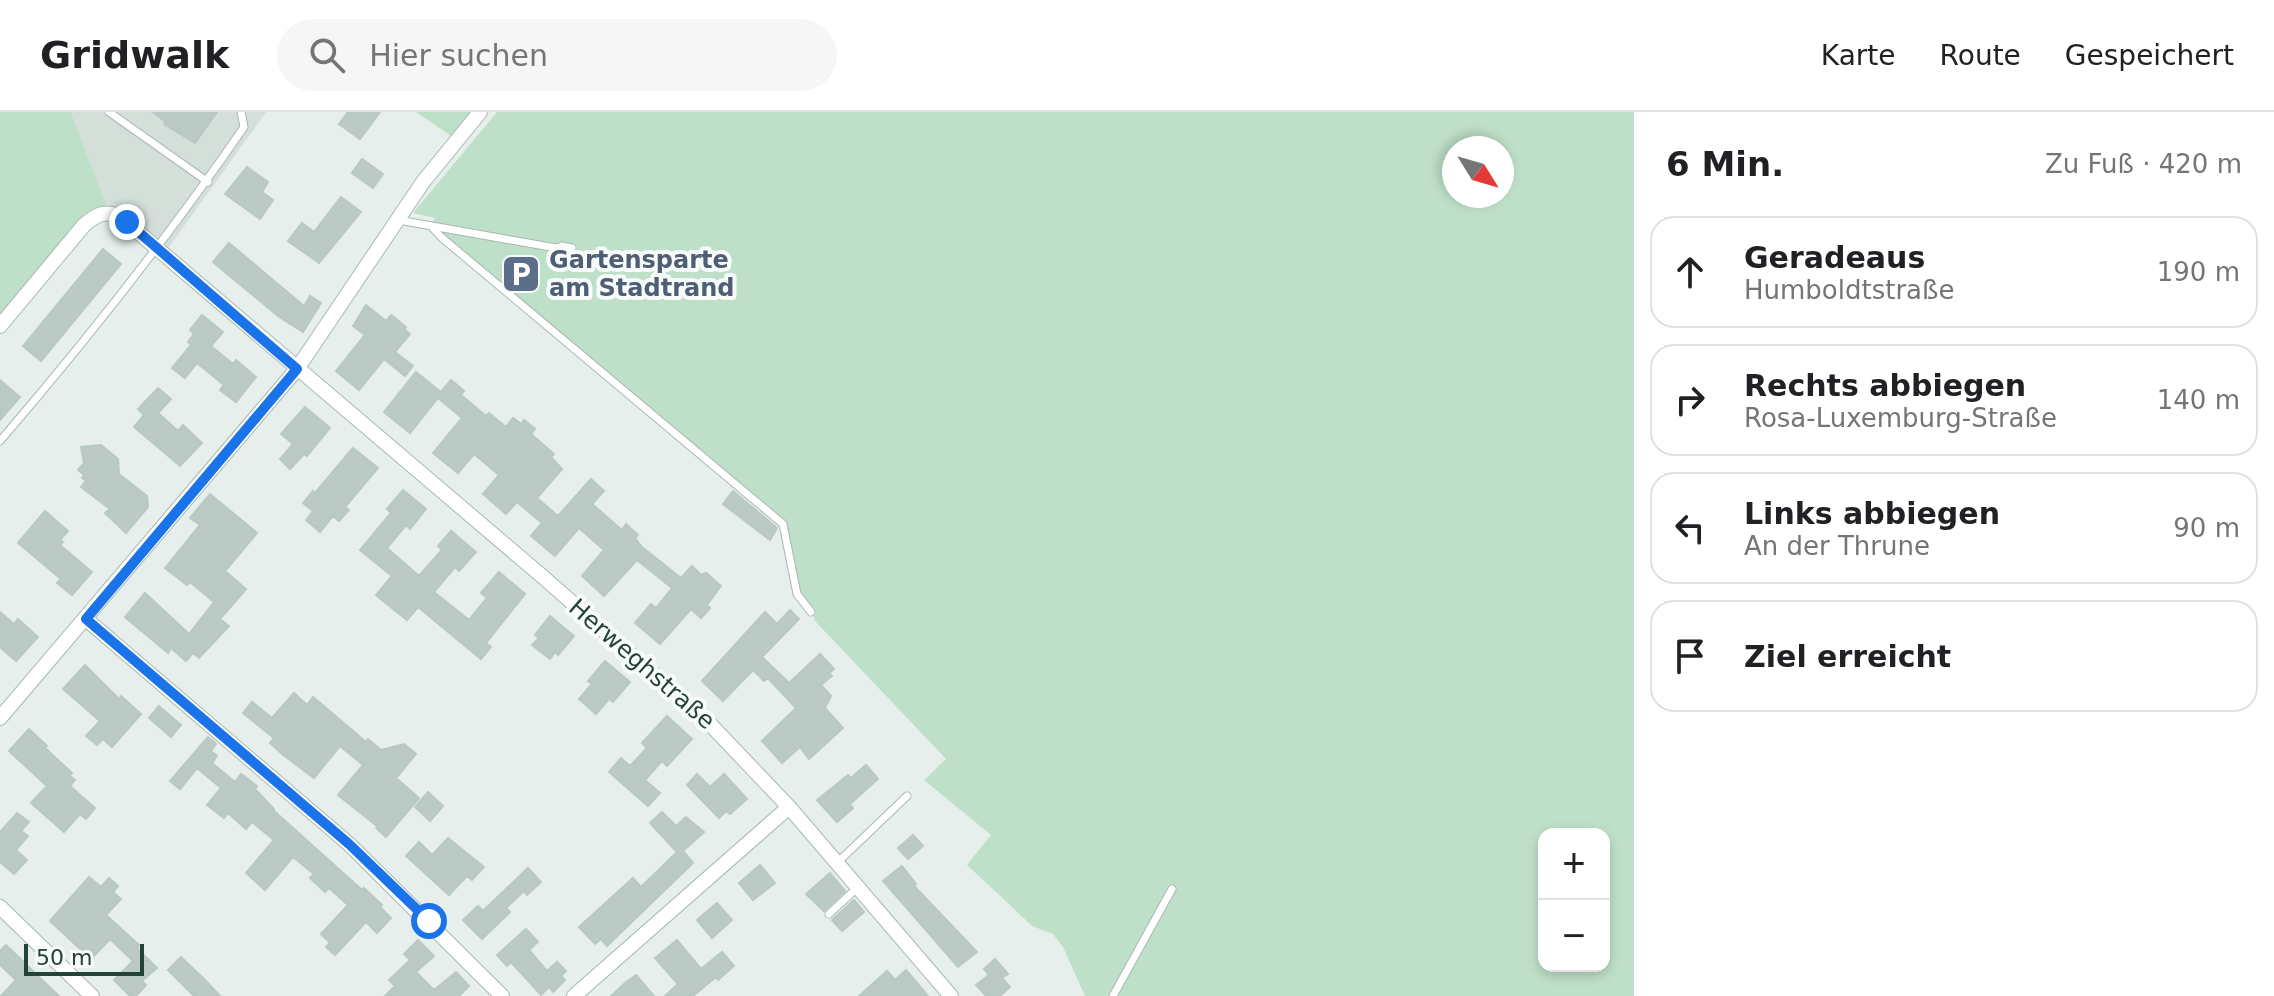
<!DOCTYPE html>
<html lang="de">
<head>
<meta charset="utf-8">
<style>
  body { margin:0; font-family:"DejaVu Sans",sans-serif; background:#f6f6f6; color:#202124 }
  .controls { position:absolute; right:24px; bottom:24px; display:grid; overflow:hidden; border-radius:16px; box-shadow:0 4px 12px #0003 }
  .controls button { width:72px; height:72px; display:grid; place-items:center; padding:0; border:0; border-bottom:2px solid #e0e0e0; background:#fff; color:#202124; font:40px sans-serif }
  .compass { position:absolute; left:1442px; top:24px; width:72px; height:72px; border-radius:50%; background:#fff; box-shadow:0 4px 12px #0003; rotate:127deg }
  .scale { position:absolute; left:24px; bottom:20px; width:120px; box-sizing:border-box; padding-left:8px; border:4px solid #24423a; border-top:0; font-size:22px; line-height:28px; white-space:nowrap; color:#24423a; -webkit-text-stroke:6px #f7fbf9; paint-order:stroke }
  .stop { position:absolute; width:24px; height:24px; margin:-18px; border:6px solid #1a73e8; border-radius:50%; background:#fff }
  .stop.end { background:#1a73e8; border-color:#fff; box-shadow:0 2px 8px #0008 }
  .list { margin:0; padding:0; list-style:none }
  h2 { display:flex; justify-content:space-between; align-items:center; height:104px; margin:0; padding:0 32px; font-size:34px }
  h2 small { font-size:26px; font-weight:400; color:#757577 }
  .list li { display:grid; grid-template-columns:52px 1fr auto; gap:24px; align-items:center; box-sizing:border-box; height:112px; margin:0 16px 16px; padding:0 16px; border:2px solid #e0e0e0; border-radius:24px }
  .list b { display:block; font-size:30px; white-space:nowrap }
  .list p { margin:0; font-size:26px; white-space:nowrap; color:#757577 }
  .list em { font-size:26px; font-style:normal; color:#757577 }
  .icon { flex:none; width:44px; height:44px; fill:none; stroke:currentColor; stroke-width:2; stroke-linecap:round; stroke-linejoin:round }
  .map { position:relative; flex:none; width:1634px; height:884px; overflow:hidden }
  header { display:flex; align-items:center; gap:48px; box-sizing:border-box; height:112px; padding:0 40px; background:#fff; border-bottom:2px solid #e0e0e0 }
  header strong { font-size:38px }
  nav { display:flex; gap:44px; margin-inline-start:auto; font-size:28px }
  .search { width:560px; height:72px; background:#f6f6f6; display:flex; align-items:center; gap:20px; box-sizing:border-box; padding:0 28px; border-radius:44px; color:#757577; font-size:30px }
  main { display:flex }
  aside { flex:1; background:#fff }
  .map>svg:first-child { display:block }
  .built { fill:#d4dfda }
  .green { fill:#bfe0c8; fill-rule:evenodd }
  .building { fill:#bbcac4; stroke:#b8c9c2; stroke-width:2 }
  .lines { fill:none; stroke-linecap:round; stroke-linejoin:round }
  .lane-casing { stroke:#a8b8b2; stroke-width:9 }
  .street-casing { stroke:#a8b8b2; stroke-width:16 }
  .lane { stroke:#fff; stroke-width:7 }
  .street { stroke:#fff; stroke-width:14 }
  .route { stroke:#1a73e8; stroke-width:10 }
  .labels { text-anchor:middle; dominant-baseline:central; stroke-width:8; stroke-linejoin:round; paint-order:stroke }
  .service-label { font-size:24px; font-weight:bold; fill:#4e5e75; stroke:#f7fbf9; text-anchor:start }
  .street-label { font-size:24px; fill:#24423a; stroke:#f7fbf9 }
</style>
</head>
<body>
<header>
<strong>Gridwalk</strong>
<div class="search"><svg class="icon" aria-label="search" viewBox="0 0 24 24"><circle cx="10" cy="10" r="6"/><path d="M15 15l6 6"/></svg>Hier suchen</div>
<nav><a>Karte</a><a>Route</a><a>Gespeichert</a></nav>
</header>
<main>
<div class="map">
<svg width="1634" height="884" viewBox="0 0 1634 884">
  <rect width="100%" height="100%" fill="#e6efeb"/>
  <path class="built" d="M71,0H266L164,142L109,100Z"/>
  <path class="green" d="M0,0H71L109,100L96,103L0,214Z
    M416,0H480L457,28Z
    M497,0H1634V884H1085L1063,835L1053,822L1032,814L967,753L991,723L924,668L946,647L815,509L812,500L797,482L783,411L431,114L435,106L413,101ZM1454,36H1502V84H1454ZM1544,722H1604V854H1544Z"/>
  <path class="building" d="M153,0H217L195,31L164,12L166,10Z
    M348,0H380L360,27L339,12Z
    M362,47L383,62L373,76L352,61Z
    M247,55L268,70L262,80L273,88L260,107L225,82Z
    M341,85L361,100L319,151L288,129L302,111L314,120Z
    M229,131L304,194L310,184L321,191L303,220L278,204L213,150Z
    M103,137L121,152L41,249L23,234Z
    M366,193L386,209L391,203L406,215L404,217L410,222L395,240L413,254L405,264L384,247L359,278L336,259L365,223L353,214Z
    M202,203L223,220L211,234L233,252L236,248L256,265L236,290L220,278L224,273L197,251L185,266L172,256L191,233L188,230L194,222L190,218Z
    M416,260L441,280L451,268L464,279L461,283L486,304L489,301L506,315L513,306L521,312L524,308L535,317L531,322L554,342L551,345L562,357L537,386L558,404L591,367L604,379L592,392L622,418L626,412L638,423L635,426L642,435L681,466L692,454L701,463L706,461L721,474L707,493L710,496L701,506L691,497L660,532L635,511L651,492L656,496L672,476L637,448L604,484L582,464L604,438L579,416L555,444L531,424L542,411L517,390L506,402L483,382L499,363L474,342L458,361L433,341L462,306L438,286L410,321L384,300Z
    M0,268L20,285L0,308Z
    M158,276L171,287L158,301L178,319L183,313L202,331L180,354L134,315L144,303L138,297Z
    M305,295L330,316L307,344L304,342L290,357L280,347L293,332L281,322Z
    M101,333L118,347L119,362L147,384L148,395L126,421L105,401L110,397L81,375L86,369L82,366L84,363L78,358L84,351L81,335Z
    M353,336L378,356L345,395L349,398L339,409L333,404L320,420L306,408L313,399L303,391L313,379L315,381Z
    M403,378L426,397L410,417L406,413L387,436L419,464L442,438L438,434L451,419L476,440L459,459L455,455L434,480L469,508L487,486L481,481L499,460L525,482L486,531L491,535L481,547L418,495L407,508L376,483L392,464L360,438L391,401L387,397Z
    M733,379L777,416L770,428L723,392Z
    M210,382L257,421L225,459L246,477L220,507L229,514L199,546L193,541L186,549L171,536L168,541L125,505L145,481L189,522L214,490L190,470L187,473L165,456L200,413L190,406Z
    M45,399L68,419L60,428L63,430L60,433L92,460L72,483L57,471L61,467L18,431Z
    M790,498L799,507L762,545L789,571L820,542L834,557L829,561L832,564L821,573L831,584L825,596L843,616L809,647L800,635L782,651L762,629L796,596L768,566L764,569L753,558L723,589L702,569L765,500L777,512Z
    M0,500L14,512L18,507L38,525L16,549L0,535Z
    M550,504L574,524L558,543L555,540L550,547L532,533L539,526L535,523Z
    M605,549L630,570L613,590L609,587L596,602L579,587L592,572L588,569Z
    M85,553L119,587L121,584L141,602L112,635L103,627L97,633L86,624L100,609L63,577Z
    M294,581L307,593L313,585L366,630L368,627L381,638L404,632L416,642L396,666L419,686L386,725L376,716L377,714L338,683L363,653L340,634L314,666L282,642L270,631L274,626L243,601L252,590L272,606Z
    M159,594L181,613L171,625L149,606Z
    M667,604L692,627L667,654L662,649L645,668L660,681L648,694L609,660L621,646L630,654L647,636L642,631Z
    M29,617L47,634L45,636L72,661L70,664L75,668L70,674L95,696L86,707L80,702L64,720L31,691L47,674L9,639Z
    M208,625L216,632L211,639L217,644L212,651L235,670L241,662L257,674L255,677L274,697L273,698L362,778L364,776L382,793L380,795L391,806L377,821L366,810L335,843L326,835L330,831L321,822L348,793L329,776L325,780L310,766L314,762L293,745L265,778L246,761L274,728L252,710L246,717L228,701L224,706L207,693L221,676L197,656L180,677L170,669Z
    M866,653L878,667L850,692L853,696L837,710L817,688L848,663L851,666Z
    M697,662L710,675L724,662L747,687L730,702L726,699L719,706L687,673Z
    M428,680L443,694L430,709L415,695Z
    M662,700L676,714L686,705L704,720L683,739L693,751L607,834L601,827L595,832L579,815L633,766L641,775L677,740L650,711Z
    M17,701L29,710L21,719L28,724L16,738L27,748L14,762L0,750V720Z
    M913,723L923,734L908,747L898,736Z
    M448,726L484,755L472,768L467,764L449,783L406,744L419,730L432,743Z
    M760,753L775,771L753,788L739,771Z
    M902,754L916,772L914,774L977,840L958,855L883,769Z
    M528,756L541,770L527,783L524,779L506,796L510,800L482,827L463,808L478,794L483,799Z
    M830,761L845,779L824,799L806,782Z
    M89,765L101,775L109,766L118,774L113,780L121,787L106,803L139,833L137,836L157,856L142,869L146,873L136,884H130L114,868L133,849L110,827L91,847L50,809Z
    M854,788L864,800L842,819L832,808Z
    M717,791L732,808L712,826L697,808Z
    M526,817L538,830L529,838L547,859L557,850L566,859L561,864L565,868L553,880L549,875L541,883L511,850L507,854L497,843Z
    M418,828L434,844L416,860L434,878L456,860L469,874L459,884H385L395,874L389,868L410,848L404,842Z
    M677,828L701,857L722,840L734,854L718,868L716,865L693,884H665L678,872L655,846Z
    M6,833L38,864L59,884H1L16,868L0,853V839Z
    M181,845L206,869L220,884H194L168,858Z
    M995,847L1008,862L1002,866L1010,875L1000,884H986L976,873L989,863L984,857Z
    M906,858L928,884H859L887,859L895,868Z
    M636,863L654,884H611L625,871Z"/>
  <g class="lines">
    <defs>
      <path id="lane" d="M109,0L208,70
        M398,108L556,136L562,134L572,136
        M431,114L441,125L783,412L797,482L811,500
        M0,329C86,229 169,124 244,15L241,0
        M838,750L907,684
        M829,802L857,776
        M1113,884L1172,777"/>
      <path id="street" d="M0,214L84,113C96,103 104,98 119,104L543,465L709,611L789,695L951,884
        M86,507L349,732L502,884
        M0,606L297,257L423,70L480,0
        M0,795L92,884
        M574,884L789,695"/>
    </defs>
    <use href="#lane" class="lane-casing"/>
    <use href="#street" class="street-casing"/>
    <use href="#lane" class="lane"/>
    <use href="#street" class="street"/>
  </g>
  <g class="lines">
    <path class="route" d="M127,110L297,257L86,507L349,732L429,809"/>
  </g>
  <defs>
    <symbol id="parking-square" viewBox="-11 -11 22 22"><rect x="-9" y="-9" width="18" height="18" rx="4" fill="#5c6f8a" stroke="#f7fbf9"/><path d="M-3.5-5.5H1a3.5 3.5 0 0 1 0 7H-1V5.5H-3.5ZM-1-3.4V-.6H.8a1.4 1.4 0 0 0 0-2.8Z" fill="#fff"/></symbol>
  </defs>
  <g fill-rule="evenodd">
    <use href="#parking-square" x="499" y="140" width="44" height="44"/>
  </g>
  <g class="labels">
    <g class="service-label">
      <text x="549" y="148">Gartensparte<tspan x="549" dy="28">am Stadtrand</tspan></text>
    </g>
    <g class="street-label">
      <text transform="translate(642 552) rotate(41)">Herweghstraße</text>
    </g>
  </g>
</svg>
<div class="controls">
<button>+</button>
<button>−</button>
</div>
<svg class="compass" viewBox="-18 -18 36 36"><path d="M0-13l5 13h-10z" fill="#e53935"/><path d="M0 13l5-13h-10z" fill="#757577"/></svg>
<div class="scale">50 m</div>
<div class="stop" style="left:429px;top:809px"></div>
<div class="stop end" style="left:127px;top:110px"></div>
</div>
<aside>
<h2>6 Min.<small>Zu Fuß · 420 m</small></h2>
<ul class="list">
<li><svg class="icon" aria-label="ahead" viewBox="0 0 24 24"><path d="M12 20V5M6 11l6-6 6 6"/></svg><div><b>Geradeaus</b><p>Humboldtstraße</p></div><em>190 m</em></li>
<li><svg class="icon" aria-label="right" viewBox="0 0 24 24"><path d="M7 20v-9h11M14 6l5 5-5 5"/></svg><div><b>Rechts abbiegen</b><p>Rosa-Luxemburg-Straße</p></div><em>140 m</em></li>
<li><svg class="icon" aria-label="left" viewBox="0 0 24 24"><path d="M17 20v-9H6M10 6l-5 5 5 5"/></svg><div><b>Links abbiegen</b><p>An der Thrune</p></div><em>90 m</em></li>
<li><svg class="icon" aria-label="arrive" viewBox="0 0 24 24"><path d="M6 21V4h12l-3 4 3 4H6"/></svg><div><b>Ziel erreicht</b></div></li>
</ul>
</aside>
</main>
</body>
</html>
